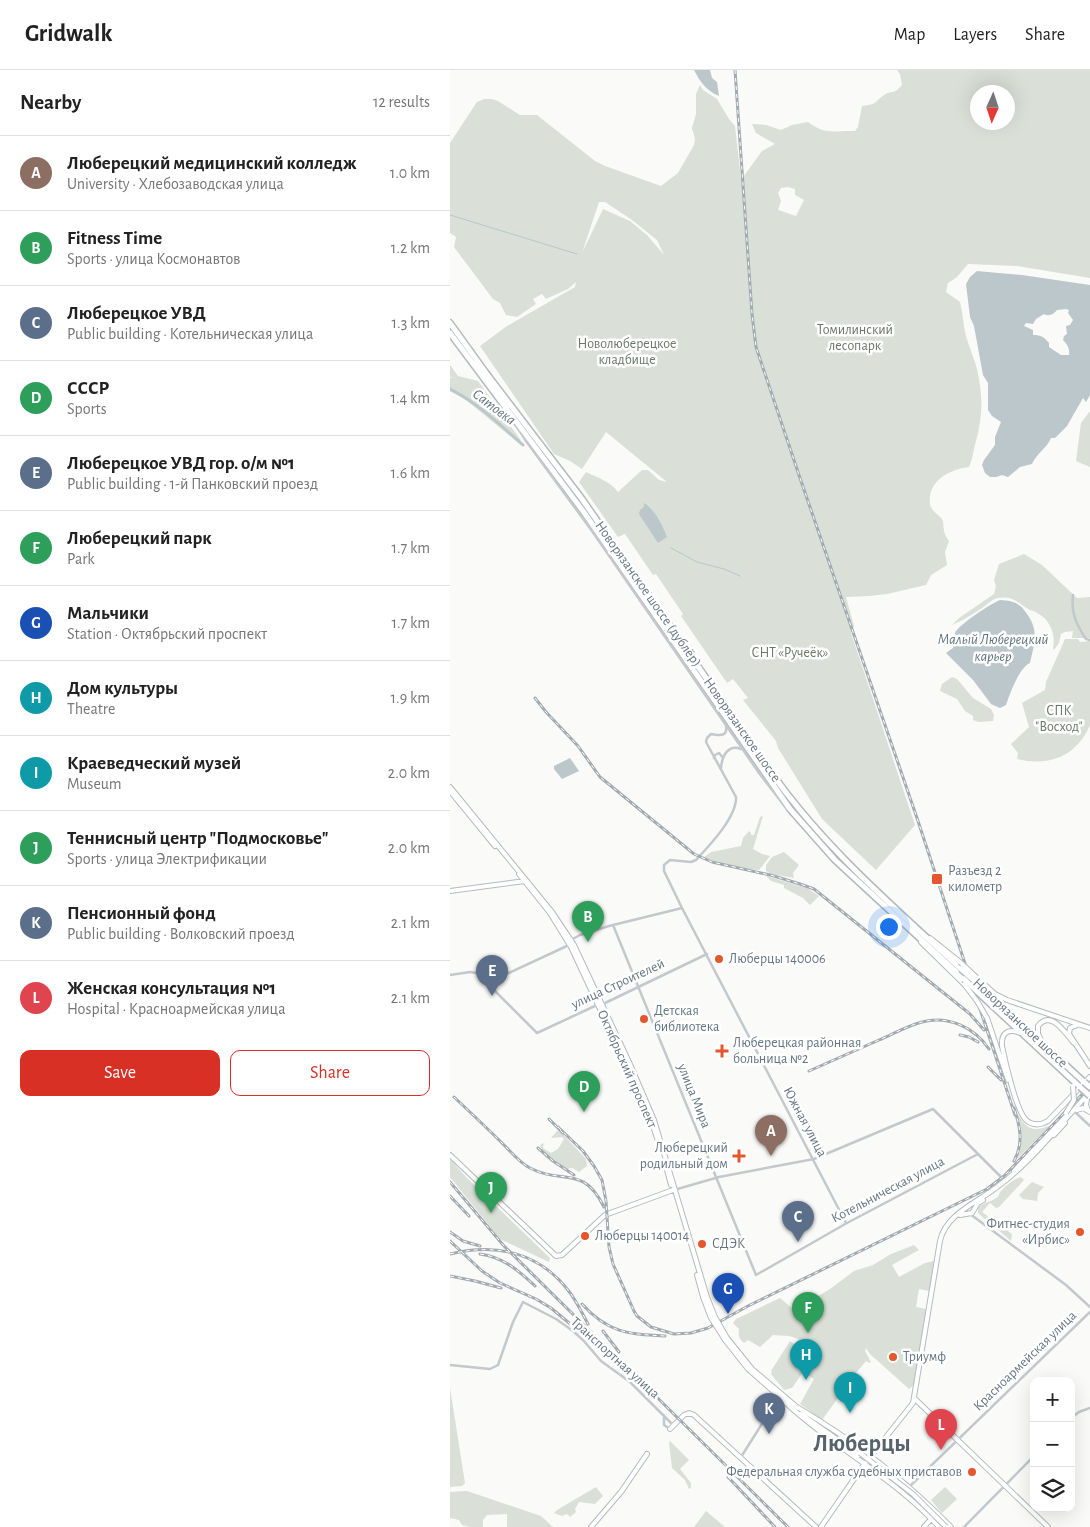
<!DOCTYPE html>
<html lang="en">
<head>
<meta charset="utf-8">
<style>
  body { margin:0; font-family:"Alegreya Sans",sans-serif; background:#f2f2f2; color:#222 }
  .controls { position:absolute; right:15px; bottom:15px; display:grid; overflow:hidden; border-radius:10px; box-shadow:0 5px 20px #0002 }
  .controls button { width:45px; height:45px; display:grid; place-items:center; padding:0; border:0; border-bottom:1px solid #e0e0e0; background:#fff; color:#222; font:25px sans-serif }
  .compass { position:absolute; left:520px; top:15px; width:45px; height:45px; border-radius:50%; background:#fff; box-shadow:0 5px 20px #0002; rotate:183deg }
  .you { position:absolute; left:438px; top:856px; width:18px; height:18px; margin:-12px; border:4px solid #fff; border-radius:50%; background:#1a73e8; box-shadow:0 0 0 8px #1a73e833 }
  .badge { display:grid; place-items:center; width:32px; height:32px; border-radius:50%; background:#d93025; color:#fff; font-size:16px; font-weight:700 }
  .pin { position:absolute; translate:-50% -41px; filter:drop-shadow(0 1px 2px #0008) }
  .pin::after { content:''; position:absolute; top:26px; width:18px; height:15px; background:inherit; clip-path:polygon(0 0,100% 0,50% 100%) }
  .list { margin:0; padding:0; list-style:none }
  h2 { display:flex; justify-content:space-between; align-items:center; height:65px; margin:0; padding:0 20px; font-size:21px }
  h2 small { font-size:16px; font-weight:400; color:#767676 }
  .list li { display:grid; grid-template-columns:32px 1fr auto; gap:15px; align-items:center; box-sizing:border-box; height:75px; padding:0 20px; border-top:1px solid #e0e0e0 }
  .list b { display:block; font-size:19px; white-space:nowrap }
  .list p { margin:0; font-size:16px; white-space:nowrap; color:#767676 }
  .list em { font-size:16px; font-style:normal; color:#767676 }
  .actions { display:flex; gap:10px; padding:15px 20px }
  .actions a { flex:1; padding:11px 0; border:1px solid #d93025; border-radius:10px; text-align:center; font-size:18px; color:#d93025 }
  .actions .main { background:#d93025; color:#fff }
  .icon { flex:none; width:28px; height:28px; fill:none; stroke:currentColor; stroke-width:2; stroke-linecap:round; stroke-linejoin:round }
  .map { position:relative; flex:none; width:640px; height:1457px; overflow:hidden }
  header { display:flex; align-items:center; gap:30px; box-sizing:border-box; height:70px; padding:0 25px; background:#fff; border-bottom:1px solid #e0e0e0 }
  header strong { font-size:24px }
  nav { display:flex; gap:28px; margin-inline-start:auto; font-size:18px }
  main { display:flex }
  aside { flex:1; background:#fff }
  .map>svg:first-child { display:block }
  .green { fill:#dadfd7; fill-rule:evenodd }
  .water { fill:#bbc7cb; fill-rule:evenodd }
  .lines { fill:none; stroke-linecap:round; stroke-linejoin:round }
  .stream { stroke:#bbc7cb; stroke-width:1 }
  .river { stroke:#bbc7cb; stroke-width:3 }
  .major-casing { stroke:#b5babe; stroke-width:6 }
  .highway-casing { stroke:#b4b9bd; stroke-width:8 }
  .minor { stroke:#c3c8cc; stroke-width:2.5 }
  .major { stroke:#fff; stroke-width:4 }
  .highway { stroke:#fff; stroke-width:5 }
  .rail-casing { stroke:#a2aab0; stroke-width:3 }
  .rail { stroke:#fff; stroke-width:1; stroke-dasharray:4; stroke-linecap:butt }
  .major-bridge-casing { stroke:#b5babe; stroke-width:6; stroke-linecap:butt }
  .highway-bridge-casing { stroke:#b4b9bd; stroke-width:8; stroke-linecap:butt }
  .major-bridge { stroke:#fff; stroke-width:4 }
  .highway-bridge { stroke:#fff; stroke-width:5 }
  .poi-dot { fill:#e4572e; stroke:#fff; stroke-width:2 }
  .labels { text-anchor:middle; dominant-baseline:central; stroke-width:5; stroke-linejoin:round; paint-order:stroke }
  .park-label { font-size:14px; fill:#687a64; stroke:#fff }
  .street-label { font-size:14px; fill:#657683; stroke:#fff }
  .poi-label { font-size:14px; fill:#657683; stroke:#fff; text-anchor:start }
  .water-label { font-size:15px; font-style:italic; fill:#60757c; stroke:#fff }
  .town-label { font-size:24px; font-weight:bold; fill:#57646e; stroke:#fff }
</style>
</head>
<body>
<header>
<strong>Gridwalk</strong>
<nav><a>Map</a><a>Layers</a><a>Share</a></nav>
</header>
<main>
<aside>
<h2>Nearby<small>12 results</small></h2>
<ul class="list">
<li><span class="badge" style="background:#8d6e63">A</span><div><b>Люберецкий медицинский колледж</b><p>University · Хлебозаводская улица</p></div><em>1.0 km</em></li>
<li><span class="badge" style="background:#2e9e5b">B</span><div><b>Fitness Time</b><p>Sports · улица Космонавтов</p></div><em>1.2 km</em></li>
<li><span class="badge" style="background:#5c6f8a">C</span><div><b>Люберецкое УВД</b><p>Public building · Котельническая улица</p></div><em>1.3 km</em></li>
<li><span class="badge" style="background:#2e9e5b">D</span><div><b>СССР</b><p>Sports</p></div><em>1.4 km</em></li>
<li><span class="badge" style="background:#5c6f8a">E</span><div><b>Люберецкое УВД гор. о/м №1</b><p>Public building · 1-й Панковский проезд</p></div><em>1.6 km</em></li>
<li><span class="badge" style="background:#2e9e5b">F</span><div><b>Люберецкий парк</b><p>Park</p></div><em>1.7 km</em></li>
<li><span class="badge" style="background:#1a4fb4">G</span><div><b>Мальчики</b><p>Station · Октябрьский проспект</p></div><em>1.7 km</em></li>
<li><span class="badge" style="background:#0f9aa8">H</span><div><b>Дом культуры</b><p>Theatre</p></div><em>1.9 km</em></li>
<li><span class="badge" style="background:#0f9aa8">I</span><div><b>Краеведческий музей</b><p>Museum</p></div><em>2.0 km</em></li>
<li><span class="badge" style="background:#2e9e5b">J</span><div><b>Теннисный центр &quot;Подмосковье&quot;</b><p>Sports · улица Электрификации</p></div><em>2.0 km</em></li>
<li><span class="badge" style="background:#5c6f8a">K</span><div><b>Пенсионный фонд</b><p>Public building · Волковский проезд</p></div><em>2.1 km</em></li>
<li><span class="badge" style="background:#e0444e">L</span><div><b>Женская консультация №1</b><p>Hospital · Красноармейская улица</p></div><em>2.1 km</em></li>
</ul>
<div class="actions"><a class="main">Save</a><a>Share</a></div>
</aside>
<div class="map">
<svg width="640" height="1457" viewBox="0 0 640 1457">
  <rect width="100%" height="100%" fill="#fafaf8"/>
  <path class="green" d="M447,0H640V208L567,196L518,194L507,207L498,213L496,222L510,232C513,243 513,255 516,266C519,277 524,288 527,299C533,326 533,345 526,371C523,381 523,388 519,397C500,399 477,411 480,434C481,441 488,444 492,449C494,453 493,456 494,460C494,464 497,468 499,471L495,482L497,495L481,505L476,515L437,524L419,526L396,527L404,556L401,563L465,755L426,800L372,749L328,678L326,671L293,630L298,628L283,609L277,613L231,546L233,544L206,504L203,505L175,464L168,467L129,412L136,402C148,408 160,411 168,422L192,400H198L209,410L217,412L156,362L132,399L120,391L104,384L30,276L57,256L125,217L126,212L118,219L96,229L92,224L83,229L86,234L67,247L56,245L50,233L43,229L4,177L6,167L0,163V73L27,32L34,29H42L48,31L70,45H87L145,91L155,96L211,116L228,103L244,75L245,69L242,58L246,44V24L250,15L253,20L267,29L279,49L285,56L291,110L312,81L325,74L306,63L302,54L316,55L331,60L342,55L358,52C377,66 384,60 405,61L408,57L412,36C428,34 423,33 434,25C442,20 444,25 452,15L450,4ZM528,22H558V52H528ZM338,117L345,119V125L354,130L346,146L328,140L331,131L328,123L331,118ZM149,132H155L182,150L207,170L214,185L197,165L180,151L153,139L132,183Z
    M0,295L8,306L28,311L70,369L71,375L16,330L0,321V308H4L0,307Z
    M640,341V397L626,391L631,353Z
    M574,484L592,495L627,528L640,527V568H622L623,561L615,562L611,564L609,573L604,580L603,578C606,565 600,549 587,543C585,541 582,541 580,540C569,534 563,525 548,528C542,529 538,534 532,538C523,544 512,551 502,555L509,548L544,524L546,516L544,510L549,494Z
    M615,569H628L630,572L640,571V655C627,686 599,697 567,689L568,683L561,674L579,657L572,633L595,620L596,612Z
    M502,607L507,609L523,628L541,639L544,645L543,651L529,652L523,650V646L515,641L507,629L490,621L492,614Z
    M313,746L303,779L312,784L320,786L309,800L297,799L253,788L261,782L291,776L293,768L299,761L301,763V765H304L310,747Z
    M334,782L349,795L343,803L344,808L322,804L316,801V795L322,787Z
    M316,806L357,818L369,826L360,835L353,828L334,818V815L321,811Z
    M567,1043C576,1059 583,1063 601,1055L566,1090C574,1074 572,1060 567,1043Z
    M107,1061H110L136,1089L137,1096L129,1102L122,1098L116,1099L92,1080L90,1075L94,1073L93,1078L101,1083L108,1079L114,1069L112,1067L101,1068Z
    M0,1089L16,1107L100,1188L99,1192L50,1169L0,1107Z
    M571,1107L574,1110L549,1137L546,1138L540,1133L532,1142L562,1164L561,1171L528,1143V1138C534,1131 540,1133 546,1128C551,1125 547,1126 551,1121C555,1116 565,1108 571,1107Z
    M582,1112L594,1117L588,1123L587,1131L573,1129L569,1125Z
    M464,1175L469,1180L442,1195L449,1207L475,1193L484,1191L479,1221L469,1219L466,1237L476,1239L464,1315L459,1319L420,1284L416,1278L415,1281L421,1292L419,1293L416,1291L401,1309L408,1316L394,1333L388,1328L372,1350L350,1334L364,1309L353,1302L342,1318L334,1320L321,1304L322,1302L321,1301L340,1271L344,1274L349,1269L339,1266L323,1265L310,1277L298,1270L294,1273C289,1269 288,1265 289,1259L283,1253L286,1249L330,1228L343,1239H347L380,1219L404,1201L423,1195L441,1184Z
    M0,1318L15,1413L12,1416L0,1417Z
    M220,1371L239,1390L230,1399L241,1413V1418L239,1419L235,1410L222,1398L219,1372Z
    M146,1417L153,1426L145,1434L129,1432L125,1439L126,1442L120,1447L117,1444L112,1446L104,1443L107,1440Z
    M495,1417L507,1429L492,1443L481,1430Z
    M17,1421L91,1446L103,1457H57V1444L37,1445L33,1450V1457H20L12,1455L9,1450L0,1448V1422Z
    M256,1441L275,1457H244Z"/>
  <path class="water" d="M244,0H260L262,8L267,12L269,26C257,21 250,12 244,0Z
    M527,201L572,205L640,215V325L636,332L633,328L617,356L605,368H601C597,378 586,384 582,394L570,397L558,407L552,405L546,407H540L535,403L532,395L534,390L545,375V367L551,352L542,346L538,340V313L533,305L524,256L520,247L516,214L520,207ZM616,239L619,240L618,243L623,250L620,255L616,256L617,264L614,266L613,270C618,275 620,279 619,285H611L599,277V273C594,267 591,265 583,265V260L574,256L576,253L583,254L586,249L594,244C599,247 604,244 607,240Z
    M194,433C205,440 212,454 217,467L208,473L189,444L190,440L194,437Z
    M550,530C566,531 571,534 579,547C589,563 584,575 580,593C569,598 560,623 556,635L550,638L541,634L523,610L496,583L503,578C504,573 504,567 505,563C508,555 542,533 550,530Z
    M120,688L129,701L112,709L104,699V696Z"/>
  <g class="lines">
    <path class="stream" d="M0,145L127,184
      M221,478L247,492L274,499L290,506
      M299,800L321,804"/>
    <path class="river" d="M0,319C28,333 50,355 73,375"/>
    <defs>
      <path id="major" d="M0,717L102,842L124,875L179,992L204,1050L257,1227
        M0,721L45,776
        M69,804L100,843L121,877L186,1016
        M0,821L75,811
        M480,868L510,892
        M471,872L514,914
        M526,907L545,924L557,930L640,958
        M537,948L558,1010
        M627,955L620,958L619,964L640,996
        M570,963C558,958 551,963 552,976C555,991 566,1040 576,1050C583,1056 591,1055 598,1051L640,1007
        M591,970L588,964V956C601,939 615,963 624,973
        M637,1029L636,1035L638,1040
        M627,1040L633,1038L640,1042
        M204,1059L209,1074
        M604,1065L615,1053
        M0,1085L106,1186L112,1185L155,1145L223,1120
        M217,1100L221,1115
        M564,1101L616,1043
        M510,1145L522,1143L528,1133L533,1130
        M247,1205L253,1227
        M277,1268L302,1299L348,1338
        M275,1270L298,1299L338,1334
        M464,1328L598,1457
        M336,1333C384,1378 445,1408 489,1457
        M347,1337C403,1370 455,1410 501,1457
        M351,1344L409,1385
        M220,1359L234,1345L239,1343L244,1345L366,1457
        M141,1457L171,1422L197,1384
        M371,1457L413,1396L463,1333L490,1171C495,1147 521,1135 540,1122C579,1096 608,1056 640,1022
        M474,1457L482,1448"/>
      <path id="highway" d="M0,253L36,303L132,429L326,709C378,781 446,839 511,899
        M0,263L133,441L340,739L385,790L514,909
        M528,914L634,1012
        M531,925L630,1017"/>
    </defs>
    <use href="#major" class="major-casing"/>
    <use href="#highway" class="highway-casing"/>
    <path class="minor" d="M65,353L76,371L142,461L309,703L337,739
      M623,525C621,541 625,552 634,566L636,569L640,570
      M276,655C278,668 269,665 261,664L257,668L256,672L286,727C287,747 259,776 246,790L241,792L220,790L214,795V801L232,838L396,1153
      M264,688L265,685L269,683L273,688
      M271,698C272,686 278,674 291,679
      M163,855L306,1205L397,1153L528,1084
      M121,870L130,865L159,856L232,838
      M0,905L20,902L27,903L87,963L147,935
      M37,913L119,875
      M153,934L257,884
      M625,1042L640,1056
      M224,1120L269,1107L364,1089L483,1039L555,1111
      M520,1144L616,1215L640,1237
      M0,1295L40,1299L48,1295L63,1252L73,1232L106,1249L123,1261L133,1270L151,1291L180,1312L223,1355
      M214,1347V1355L220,1359
      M621,1348L629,1342L640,1338
      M291,1387L329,1327
      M459,1417L640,1242
      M514,1457L584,1386"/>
    <use href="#major" class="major"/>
    <use href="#highway" class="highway"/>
    <defs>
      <path id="rail" d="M285,0L302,244L306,277L350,408L467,748L565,1045
        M85,628L96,642L128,676L150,707L244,784L262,792L324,806L350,814L364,819L520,944L534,960
        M510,965L519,967L528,972
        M538,997L551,1010
        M359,1001C382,991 406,980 429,970C443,964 457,956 472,952C498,945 524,957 539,979
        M4,1027C21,1043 38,1059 54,1075C62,1083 70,1093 80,1098C112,1115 133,1094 154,1137
        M99,1049L113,1063
        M108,1057L133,1081L144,1096L152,1110L156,1131L159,1177L163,1194L184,1241L187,1246L201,1257L224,1264L241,1263L258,1258L298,1236L537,1119L554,1106L640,1016
        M88,1078L103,1091L124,1105
        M564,1091C574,1073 570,1056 564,1038
        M0,1112L54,1176L338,1457
        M0,1126L19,1146
        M0,1162L13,1171L30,1176
        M0,1171L32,1201L50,1213L86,1229L101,1238L142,1272
        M0,1184C46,1173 88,1182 118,1220C126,1230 132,1243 138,1254
        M30,1184C53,1187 68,1200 85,1216
        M0,1206L25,1211L51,1218
        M132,1234C158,1263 178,1264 215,1266
        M153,1261L169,1282
        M278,1407L325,1457"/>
    </defs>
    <use href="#rail" class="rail-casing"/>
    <use href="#rail" class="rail"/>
    <defs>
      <path id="major-bridge" d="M510,892L526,907
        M514,914L527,931L537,948
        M616,1043L624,1030L623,1016
        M253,1227L261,1248L275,1270
        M257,1227L265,1247L277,1268
        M410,1383L463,1424L496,1457"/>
      <path id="highway-bridge" d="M511,899L528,914
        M514,909L531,925
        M634,1012L640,1017
        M630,1017L640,1026"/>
    </defs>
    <use href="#major-bridge" class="major-bridge-casing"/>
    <use href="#highway-bridge" class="highway-bridge-casing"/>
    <use href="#major-bridge" class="major-bridge"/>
    <use href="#highway-bridge" class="highway-bridge"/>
  </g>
  <g class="poi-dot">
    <rect x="481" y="803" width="12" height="12" rx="2.5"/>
    <circle cx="269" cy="889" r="5"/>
    <circle cx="194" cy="949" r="5"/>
    <path d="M269.5 973.5h5v5h5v5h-5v5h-5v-5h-5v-5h5z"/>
    <path d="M286.5 1078.5h5v5h5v5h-5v5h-5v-5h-5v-5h5z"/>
    <circle cx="630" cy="1162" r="5"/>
    <circle cx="135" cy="1166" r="5"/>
    <circle cx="252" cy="1174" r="5"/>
    <circle cx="443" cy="1287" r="5"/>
    <circle cx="522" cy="1402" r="5"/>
  </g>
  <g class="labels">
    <g class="park-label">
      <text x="405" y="260">Томилинский<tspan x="405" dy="16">лесопарк</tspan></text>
      <text x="177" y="274">Новолюберецкое<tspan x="177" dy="16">кладбище</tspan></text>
      <text x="340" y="583">СНТ «Ручеёк»</text>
      <text x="609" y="641">СПК<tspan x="609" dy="16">"Восход"</tspan></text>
    </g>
    <g class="street-label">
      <text transform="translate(198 524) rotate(55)">Новорязанское шоссе (дублёр)</text>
      <text transform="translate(292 660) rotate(55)">Новорязанское шоссе</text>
      <text transform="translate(168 914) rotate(-25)">улица Строителей</text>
      <text transform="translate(570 953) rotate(43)">Новорязанское шоссе</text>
      <text transform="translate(177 999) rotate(66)">Октябрьский проспект</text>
      <text transform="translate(244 1026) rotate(68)">улица Мира</text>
      <text transform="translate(355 1052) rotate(62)">Южная улица</text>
      <text transform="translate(438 1120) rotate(-28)">Котельническая улица</text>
      <text transform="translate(165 1288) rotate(42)">Транспортная улица</text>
      <text transform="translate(575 1291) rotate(-44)">Красноармейская улица</text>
    </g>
    <g class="poi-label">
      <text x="498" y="801">Разъезд 2<tspan x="498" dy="16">километр</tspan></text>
      <text x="279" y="889">Люберцы 140006</text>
      <text x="204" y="941">Детская<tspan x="204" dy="16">библиотека</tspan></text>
      <text x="283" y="973">Люберецкая районная<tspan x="283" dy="16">больница №2</tspan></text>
      <text x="278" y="1078" text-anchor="end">Люберецкий<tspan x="278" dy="16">родильный дом</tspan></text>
      <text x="620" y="1154" text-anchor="end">Фитнес-студия<tspan x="620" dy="16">«Ирбис»</tspan></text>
      <text x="145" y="1166">Люберцы 140014</text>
      <text x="262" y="1174">СДЭК</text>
      <text x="453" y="1287">Триумф</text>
      <text x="512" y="1402" text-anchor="end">Федеральная служба судебных приставов</text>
    </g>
    <g class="water-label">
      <text transform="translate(44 337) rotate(37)">Сатовка</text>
      <text x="543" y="569">Малый Люберецкий<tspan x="543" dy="17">карьер</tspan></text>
    </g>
    <g class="town-label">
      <text x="412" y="1374">Люберцы</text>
    </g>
  </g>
</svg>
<div class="controls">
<button>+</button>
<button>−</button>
<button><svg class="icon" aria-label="layers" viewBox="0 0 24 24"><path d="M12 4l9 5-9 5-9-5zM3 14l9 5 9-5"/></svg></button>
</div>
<svg class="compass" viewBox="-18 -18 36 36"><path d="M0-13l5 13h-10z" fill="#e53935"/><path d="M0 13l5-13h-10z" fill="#767676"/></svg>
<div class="you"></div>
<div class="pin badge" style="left:321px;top:1086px;background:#8d6e63">A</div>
<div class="pin badge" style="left:138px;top:872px;background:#2e9e5b">B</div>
<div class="pin badge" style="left:348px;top:1172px;background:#5c6f8a">C</div>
<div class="pin badge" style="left:134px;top:1042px;background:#2e9e5b">D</div>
<div class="pin badge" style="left:42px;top:926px;background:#5c6f8a">E</div>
<div class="pin badge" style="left:358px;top:1263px;background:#2e9e5b">F</div>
<div class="pin badge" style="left:278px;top:1244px;background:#1a4fb4">G</div>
<div class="pin badge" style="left:356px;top:1310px;background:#0f9aa8">H</div>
<div class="pin badge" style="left:400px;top:1343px;background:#0f9aa8">I</div>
<div class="pin badge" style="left:41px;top:1143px;background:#2e9e5b">J</div>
<div class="pin badge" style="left:319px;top:1364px;background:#5c6f8a">K</div>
<div class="pin badge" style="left:491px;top:1380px;background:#e0444e">L</div>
</div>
</main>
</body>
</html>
